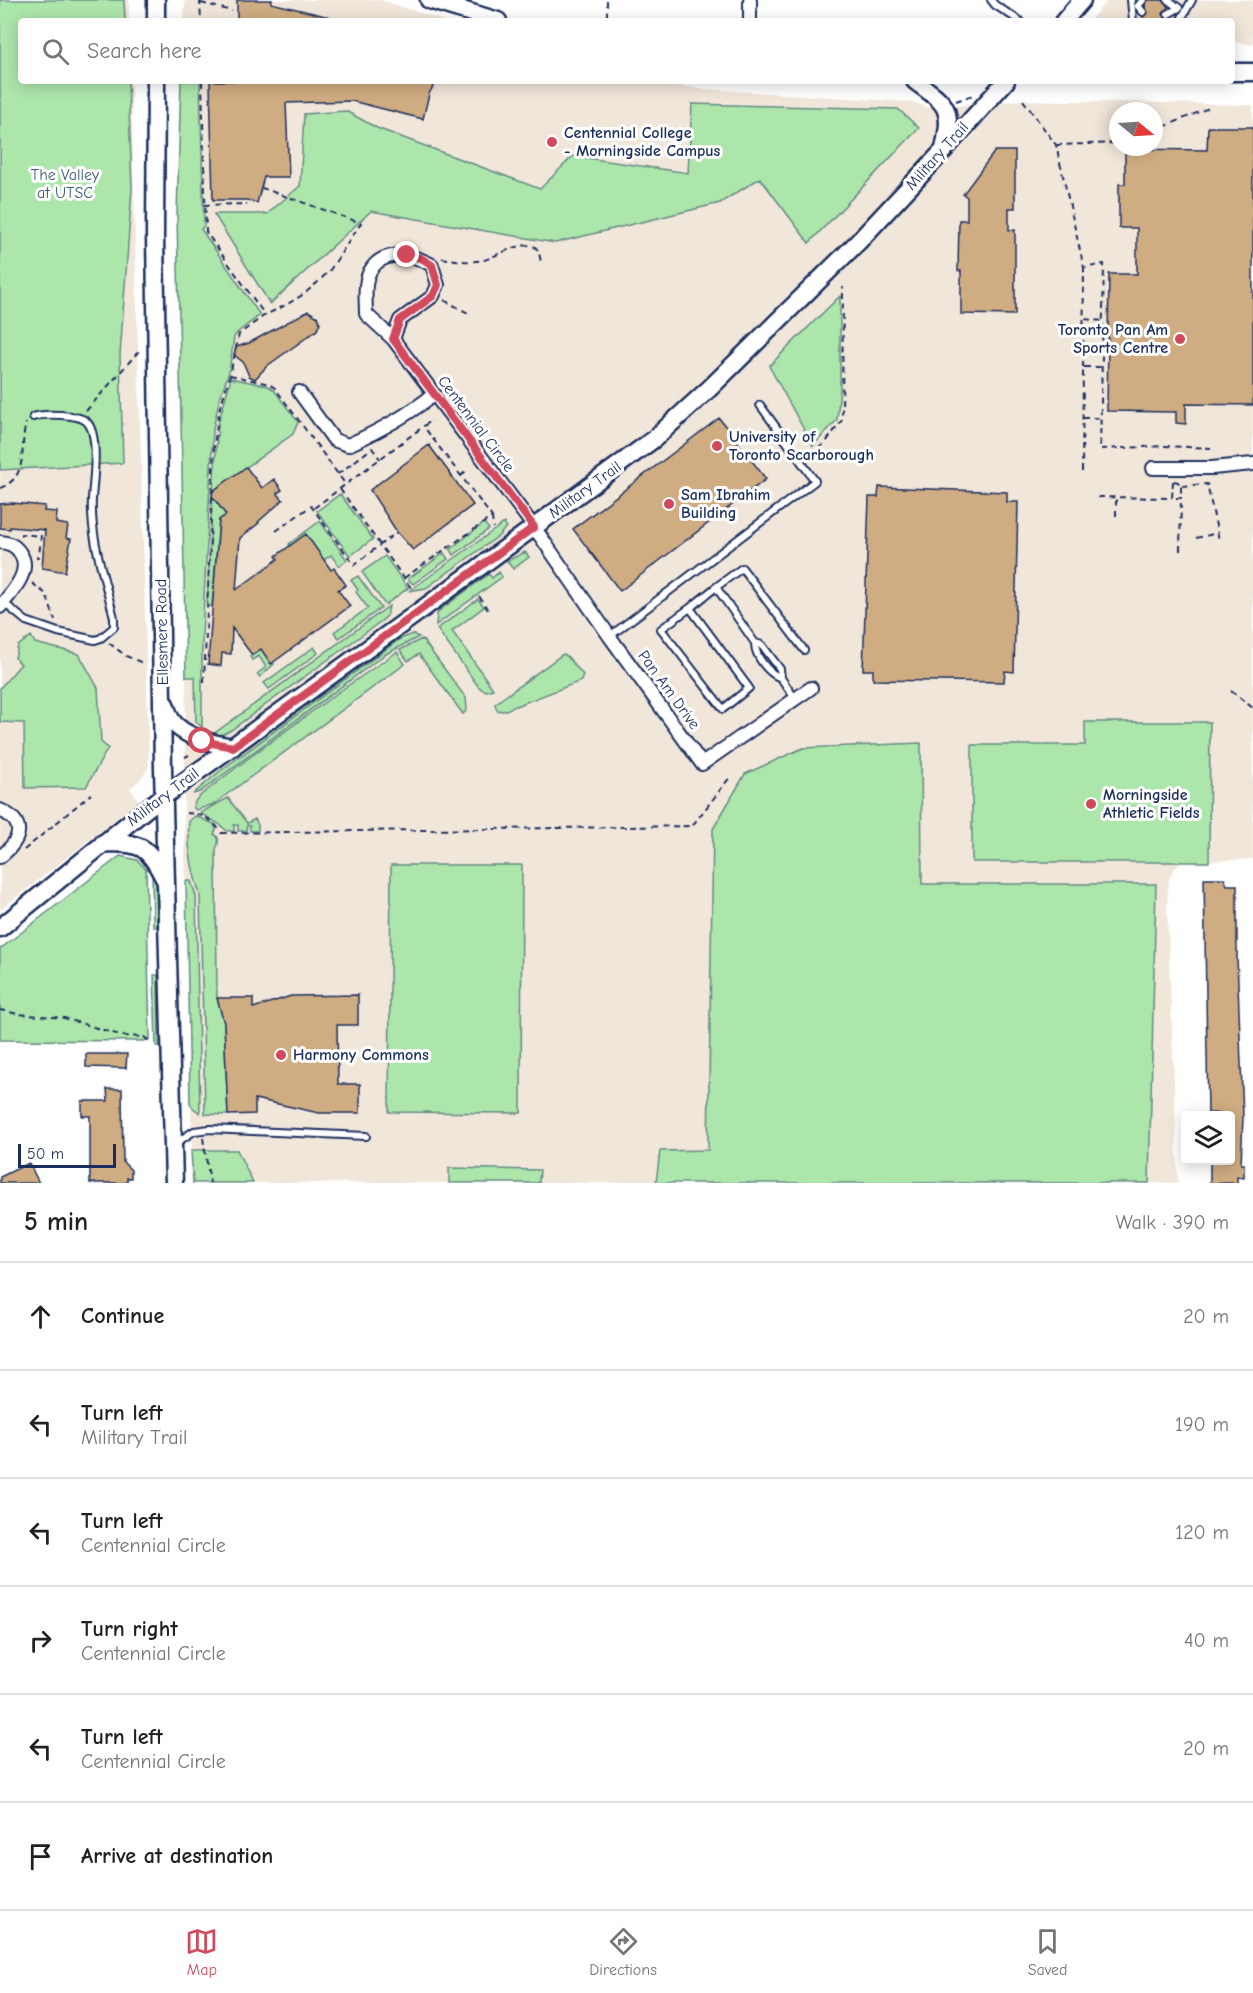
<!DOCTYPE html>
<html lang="en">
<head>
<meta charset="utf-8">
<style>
  body { margin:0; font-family:"Comic Neue",sans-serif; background:#f2f2f2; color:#202124 }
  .controls { position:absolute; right:18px; bottom:18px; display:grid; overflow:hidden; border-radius:6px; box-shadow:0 3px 15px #0003 }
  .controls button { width:54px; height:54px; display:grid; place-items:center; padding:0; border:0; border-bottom:2px solid #e0e0e0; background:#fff; color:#202124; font:30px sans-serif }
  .compass { position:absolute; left:1109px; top:102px; width:54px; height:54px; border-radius:50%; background:#fff; box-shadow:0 3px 15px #0003; rotate:108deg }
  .scale { position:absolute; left:18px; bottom:15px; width:98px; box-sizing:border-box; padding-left:6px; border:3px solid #1b2f5e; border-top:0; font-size:16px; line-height:21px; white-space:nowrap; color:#1b2f5e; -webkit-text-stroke:4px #fff; paint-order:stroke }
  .stop { position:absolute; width:18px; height:18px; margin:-14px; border:4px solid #d1495b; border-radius:50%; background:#fff }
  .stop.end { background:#d1495b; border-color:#fff; box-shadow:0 2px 6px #0008 }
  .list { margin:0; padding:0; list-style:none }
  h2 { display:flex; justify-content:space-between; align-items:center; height:78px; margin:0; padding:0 24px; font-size:26px }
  h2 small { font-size:20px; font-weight:400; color:#757577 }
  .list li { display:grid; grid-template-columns:39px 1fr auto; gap:18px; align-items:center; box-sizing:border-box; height:108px; padding:0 24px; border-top:2px solid #e0e0e0 }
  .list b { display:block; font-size:22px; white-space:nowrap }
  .list p { margin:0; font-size:20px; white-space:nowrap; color:#757577 }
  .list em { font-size:20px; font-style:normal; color:#757577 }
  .icon { flex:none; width:33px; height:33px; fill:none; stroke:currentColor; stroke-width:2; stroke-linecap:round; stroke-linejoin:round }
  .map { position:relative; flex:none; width:1253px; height:1183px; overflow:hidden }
  .search { position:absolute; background:#fff; box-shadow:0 3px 15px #0003; left:18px; right:18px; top:18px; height:66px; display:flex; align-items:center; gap:15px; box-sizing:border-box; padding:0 21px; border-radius:6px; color:#757577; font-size:22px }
  .sheet { height:726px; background:#fff }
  nav { display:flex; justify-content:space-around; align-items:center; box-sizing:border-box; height:84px; border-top:2px solid #e0e0e0; background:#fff; font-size:16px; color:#757577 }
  nav a { display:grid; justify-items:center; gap:3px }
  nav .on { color:#d1495b }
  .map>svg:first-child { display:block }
  .built { fill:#f1e6da; fill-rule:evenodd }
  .green { fill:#ace6ab; stroke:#648a84; stroke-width:1.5 }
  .building { fill:#cfac82; stroke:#1b2f5e; stroke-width:1.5 }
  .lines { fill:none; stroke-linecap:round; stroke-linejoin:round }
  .lane-casing { stroke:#1b2f5e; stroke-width:10 }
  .street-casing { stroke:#1b2f5e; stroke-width:16 }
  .secondary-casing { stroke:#1b2f5e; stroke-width:21 }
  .path { stroke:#1b2f5e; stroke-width:2; stroke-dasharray:6 4.5; stroke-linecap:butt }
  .lane { stroke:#fff; stroke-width:6 }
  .street { stroke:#fff; stroke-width:12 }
  .secondary { stroke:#fff; stroke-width:16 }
  .route { stroke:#d1495b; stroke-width:8 }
  .poi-dot { fill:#d1495b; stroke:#fff; stroke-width:2 }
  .labels { text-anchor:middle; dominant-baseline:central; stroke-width:6; stroke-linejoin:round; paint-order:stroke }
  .poi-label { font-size:16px; font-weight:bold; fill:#1b2f5e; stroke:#fff; text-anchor:start }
  .street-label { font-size:16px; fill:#1b2f5e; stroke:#fff }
  .park-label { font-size:16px; fill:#3f5d71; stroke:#fff }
</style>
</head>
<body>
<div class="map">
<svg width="1253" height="1183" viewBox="0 0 1253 1183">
  <rect width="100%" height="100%" fill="#fff"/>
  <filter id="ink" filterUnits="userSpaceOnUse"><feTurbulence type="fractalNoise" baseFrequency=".0167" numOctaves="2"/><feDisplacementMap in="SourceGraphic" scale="12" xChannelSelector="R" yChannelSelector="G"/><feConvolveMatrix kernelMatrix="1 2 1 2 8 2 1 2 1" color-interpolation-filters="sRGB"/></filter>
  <g filter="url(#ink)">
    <path class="built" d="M0,0H129V21H21V81H131L149,767L141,779L130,788L139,801L0,910Z
      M185,0H381L445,21H184Z
      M1108,0H1253V45L1232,41V21H1089Z
      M180,81H640L704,89L912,102L930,108L1023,100L1253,105V859L1182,862L1173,870L1169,880L1167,906L1178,1183H193L184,809L186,679L177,214ZM1118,111H1154V147H1118Z"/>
    <path class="green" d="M0,0H124L125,21H21V81H128L132,189L120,355L123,463L0,470Z
      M181,81H200L204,226L201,229L260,315L238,332L234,337L229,372L220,397L213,429L202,636V727L196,722L195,677H186L177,214Z
      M692,104L898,109L919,128L809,243L760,178L720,203L555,243L371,211L270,304L214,214H267L300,186L304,114L346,111L377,128L540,189L573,156L688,173Z
      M840,296V388L837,420L813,446L769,366Z
      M231,378L268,386L274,390L298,422L293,434L213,491L218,424Z
      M340,494L373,539L350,556L317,511Z
      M212,496L226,515L219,520L212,606H207Z
      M320,521L347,560L339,566L331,555L315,566L289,544Z
      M484,523L489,529L454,555L450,549Z
      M504,523L506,527L500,535L426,588L409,591Z
      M525,552L529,557L513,569L507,561Z
      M444,553L448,559L413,584L408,579Z
      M385,556L408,588L385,605L362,572Z
      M499,572L502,577L436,625L437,614L440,610L489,574L492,578Z
      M358,576L381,608L339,638L334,632L368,608L356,592L358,590L351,580Z
      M478,599L484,607L452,631L493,689C486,692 483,691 478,686L437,629Z
      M389,606L387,616L380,622L231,730L221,735H212Z
      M412,634L419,637L384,655L200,792L193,794L220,771L400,639Z
      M31,636L35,643L79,654L98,688L101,742L108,748L86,787L25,788L24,723L0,722V688L21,664L15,658L18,646Z
      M422,639L466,698L467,710L463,714L419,654L408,661L400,650Z
      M314,647L318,653L269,689L264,683Z
      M261,649L271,663L274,664L260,677L257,674L266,667L259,656L252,660L250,657Z
      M397,652L405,664L226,795L214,804L196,810L193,807L196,800L201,795L246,760L340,691Z
      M563,654L567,656L583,675L581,681L503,711L497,710L495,704L500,700Z
      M1085,722H1210L1209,862H972V745H1085Z
      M921,743L922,884H1156L1149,1183H656L660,1151L708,1150L713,829L745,774L803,748Z
      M228,798L247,823L255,819L258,825V831H250V826L247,825L246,831H238V825H234V831H227L219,824L200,813Z
      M195,816L214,824L216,830L214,834C220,837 219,843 216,849L217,998L224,1023L228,1115L205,1114L200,895C192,871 187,847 189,821Z
      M120,856L137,860L146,869L150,1039L144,1041L0,1040V949Z
      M391,865H522L521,1113L389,1112Z
      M152,872H156L157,927H153Z
      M186,881H191L196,896L200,1113L192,1107L190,1103Z
      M154,975H158L159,1046H156Z
      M191,1150H237L253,1183H193Z
      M449,1168L540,1170L539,1183H449Z"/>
    <path class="building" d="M237,0H272L271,3L330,17L329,21H237Z
      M1148,0H1163L1168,7L1163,14L1168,21H1143V17L1148,13L1145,6Z
      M210,81H436L429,94L423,119L352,101L286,103L289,177H264L257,203L247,200H213Z
      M1208,127H1253V405L1186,404V424L1176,423V412L1107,411L1109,274H1137V228H1119V184H1125V149L1207,150Z
      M995,151H1015V208H1009V230H1015V315L961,314V271H958L959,220H967V197L963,194Z
      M308,311L318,317L320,323L317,330L267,366L255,379L249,376L243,362L234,355L236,347L249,343Z
      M719,418L766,479L620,591L573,529Z
      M429,445L473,505L413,550L397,532L370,490Z
      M246,467L262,488L274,479L282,490L277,493L283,500L258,522L259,523L240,538L236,590L278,559L276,556L306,534L331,570L334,568L346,585L338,590L350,606L271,664L261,649L252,655L232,628L231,654L222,653L221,666L208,664L219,520L226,515L212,496L213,491Z
      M879,487L1007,492V502H1018L1014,672L1005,671L1004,682L873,680V670H863L869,497H878Z
      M12,503L45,506L44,511L57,512L56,523L68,525L66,538L71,539L65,572L42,568L45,530L10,527V529L0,528V504Z
      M1204,878H1224L1227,885H1237V957L1243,1117L1241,1164H1244V1178L1237,1177V1183H1210V1161H1230V1114L1208,1113Z
      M358,995V1025H337L338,1084H360V1113H319L255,1099V1114L228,1115L224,1023L217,998H253V1008L291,996Z
      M86,1054H127L126,1068L86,1067Z
      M107,1089H122L123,1162L131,1170V1178H127V1183H90V1116H82V1101H108Z
      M29,1163L39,1183H0V1177Z"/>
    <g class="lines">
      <defs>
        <path id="lane" d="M991,0L995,5L1020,21
          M1131,0L1133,21
          M1143,0L1138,6L1143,12
          M1168,14L1179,8L1168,0
          M1180,21L1192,0
          M4,603L26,621L58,632L95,640L101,638L114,627V618C105,579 90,539 92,499C93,481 100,436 87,422C79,414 43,413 33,417
          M690,608L661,629L723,709L749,688L690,608L716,587
          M610,636L815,481L760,405
          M755,643L716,587L742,568L804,650
          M781,678C768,673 755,657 755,643L762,645L780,669L781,678L796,700
          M176,1143L194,1131L210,1129L366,1136"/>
        <path id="street" d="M750,21V0
          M393,339L400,320L433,296L438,285L432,265C415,255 386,249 372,268C363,280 366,300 366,314L393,339L534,527L610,637L702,764L811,688
          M299,392L334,440L348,445C377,432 408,415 433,395
          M1153,468H1212L1253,464
          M0,542C9,543 15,545 20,553C33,571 11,593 0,607
          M0,810C28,823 20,841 0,857"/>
        <path id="secondary" d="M429,0L498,21
          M156,21V0
          M1064,21L1082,0
          M1232,72H1253
          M156,81L155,235L163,769L174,1183
          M915,81C948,105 953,108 944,149
          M165,704C167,709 169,717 172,721C185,738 214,744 233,747
          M103,843C141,843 147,844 165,880
          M0,928L146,809L413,616L654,439L710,388L859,241L944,150L1006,81"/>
      </defs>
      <use href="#lane" class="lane-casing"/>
      <use href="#street" class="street-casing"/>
      <use href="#secondary" class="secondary-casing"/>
      <path class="path" d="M200,0L201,21
        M607,0V19
        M201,3L232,11
        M202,81L206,232L265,315
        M1023,100L1056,145L1084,268L1104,264L1100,449L1165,446L1211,448
        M956,101L973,95
        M1154,131L1211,107
        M1056,145L1118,143
        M204,205L247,204
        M442,258C456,260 469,263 484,260C495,257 528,237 537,249C540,253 540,259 541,263
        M444,300L468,313
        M1085,319L1103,321
        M1084,367H1102
        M230,375L269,384L275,388L346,485
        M86,411L139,351
        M1082,418H1100
        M811,455L826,442L842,420L843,287
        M1082,472L1084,268
        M338,474L372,448L380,459
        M461,476L468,469
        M1173,481L1172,498H1181V486
        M1174,481L1178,482L1181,486L1207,484L1219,540
        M0,488C30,477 19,447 26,423
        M340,489L411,588
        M1098,497L1172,498
        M314,508L432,420
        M1116,516V497
        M492,517L493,528
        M276,531L311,506L354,565L397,532
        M21,536V534L41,536L39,557H36
        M1196,538L1218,533
        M1180,551L1181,498
        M404,578L492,517L424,427
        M32,583L46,594L55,620
        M479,596L488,610
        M109,643L126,656L145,664
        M204,682L214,446L219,411L230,375L239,334L265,315L286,305L304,294L318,282L330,270L361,223L262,188
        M1231,691L1253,708
        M185,757L189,755
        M186,813C201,813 214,820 221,833L692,826L731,776
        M24,850L91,794
        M0,1010L18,1014L64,1018L123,1036L144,1037L152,1043
        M203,1138L210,1183"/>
      <use href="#lane" class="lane"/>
      <use href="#street" class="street"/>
      <use href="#secondary" class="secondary"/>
    </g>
  </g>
  <g class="lines" filter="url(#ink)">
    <path class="route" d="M202,741L233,747L534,527L393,339L400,320L433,296L438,285L432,265L421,258L407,255"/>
  </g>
  <g class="poi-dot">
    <circle cx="552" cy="142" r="6"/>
    <circle cx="1180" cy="339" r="6"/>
    <circle cx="717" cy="446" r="6"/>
    <circle cx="669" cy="504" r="6"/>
    <circle cx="1091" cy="804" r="6"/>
    <circle cx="281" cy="1055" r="6"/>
  </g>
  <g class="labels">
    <g class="poi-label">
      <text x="564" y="133">Centennial College<tspan x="564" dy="18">- Morningside Campus</tspan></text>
      <text x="1168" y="330" text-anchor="end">Toronto Pan Am<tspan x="1168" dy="18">Sports Centre</tspan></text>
      <text x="729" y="437">University of<tspan x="729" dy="18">Toronto Scarborough</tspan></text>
      <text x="681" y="495">Sam Ibrahim<tspan x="681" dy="18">Building</tspan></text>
      <text x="1103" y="795">Morningside<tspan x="1103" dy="18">Athletic Fields</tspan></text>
      <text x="293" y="1055">Harmony Commons</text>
    </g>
    <g class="street-label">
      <text transform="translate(937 156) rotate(-48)">Military Trail</text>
      <text transform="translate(476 424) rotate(53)">Centennial Circle</text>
      <text transform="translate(585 490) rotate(-36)">Military Trail</text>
      <text transform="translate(162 632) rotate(-91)">Ellesmere Road</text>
      <text transform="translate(669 690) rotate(54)">Pan Am Drive</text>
      <text transform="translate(163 797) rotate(-37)">Military Trail</text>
    </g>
    <g class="park-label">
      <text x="65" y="175">The Valley<tspan x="65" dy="18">at UTSC</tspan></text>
    </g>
  </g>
</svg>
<div class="controls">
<button><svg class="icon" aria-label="layers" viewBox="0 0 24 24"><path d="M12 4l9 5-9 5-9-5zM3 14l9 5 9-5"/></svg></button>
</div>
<svg class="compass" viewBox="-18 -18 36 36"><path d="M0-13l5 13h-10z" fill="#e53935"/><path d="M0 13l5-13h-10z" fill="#757577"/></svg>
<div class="scale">50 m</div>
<div class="stop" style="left:202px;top:741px"></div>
<div class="stop end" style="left:407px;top:255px"></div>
<div class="search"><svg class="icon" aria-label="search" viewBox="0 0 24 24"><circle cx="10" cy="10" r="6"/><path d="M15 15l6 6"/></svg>Search here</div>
</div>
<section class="sheet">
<h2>5 min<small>Walk · 390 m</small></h2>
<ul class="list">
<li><svg class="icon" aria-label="ahead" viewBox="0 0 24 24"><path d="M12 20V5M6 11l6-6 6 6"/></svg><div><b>Continue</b></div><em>20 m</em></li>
<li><svg class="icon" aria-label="left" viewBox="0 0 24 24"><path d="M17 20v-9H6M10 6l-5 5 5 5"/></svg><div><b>Turn left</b><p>Military Trail</p></div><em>190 m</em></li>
<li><svg class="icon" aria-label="left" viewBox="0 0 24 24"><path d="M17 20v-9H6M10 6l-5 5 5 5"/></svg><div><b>Turn left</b><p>Centennial Circle</p></div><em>120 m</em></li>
<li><svg class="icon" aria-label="right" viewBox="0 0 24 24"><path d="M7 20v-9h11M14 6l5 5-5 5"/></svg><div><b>Turn right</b><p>Centennial Circle</p></div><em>40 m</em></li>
<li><svg class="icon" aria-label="left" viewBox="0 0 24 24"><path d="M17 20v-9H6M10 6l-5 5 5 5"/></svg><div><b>Turn left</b><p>Centennial Circle</p></div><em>20 m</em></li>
<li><svg class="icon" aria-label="arrive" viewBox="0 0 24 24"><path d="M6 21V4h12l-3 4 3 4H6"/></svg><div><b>Arrive at destination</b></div></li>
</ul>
</section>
<nav>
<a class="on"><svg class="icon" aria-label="map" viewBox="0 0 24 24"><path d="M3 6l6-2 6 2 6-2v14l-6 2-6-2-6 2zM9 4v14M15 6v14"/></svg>Map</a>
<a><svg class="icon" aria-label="directions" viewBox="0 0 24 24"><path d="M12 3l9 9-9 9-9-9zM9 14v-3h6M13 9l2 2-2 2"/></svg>Directions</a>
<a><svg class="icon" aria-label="saved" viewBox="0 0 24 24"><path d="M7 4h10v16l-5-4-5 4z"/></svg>Saved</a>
</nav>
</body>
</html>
